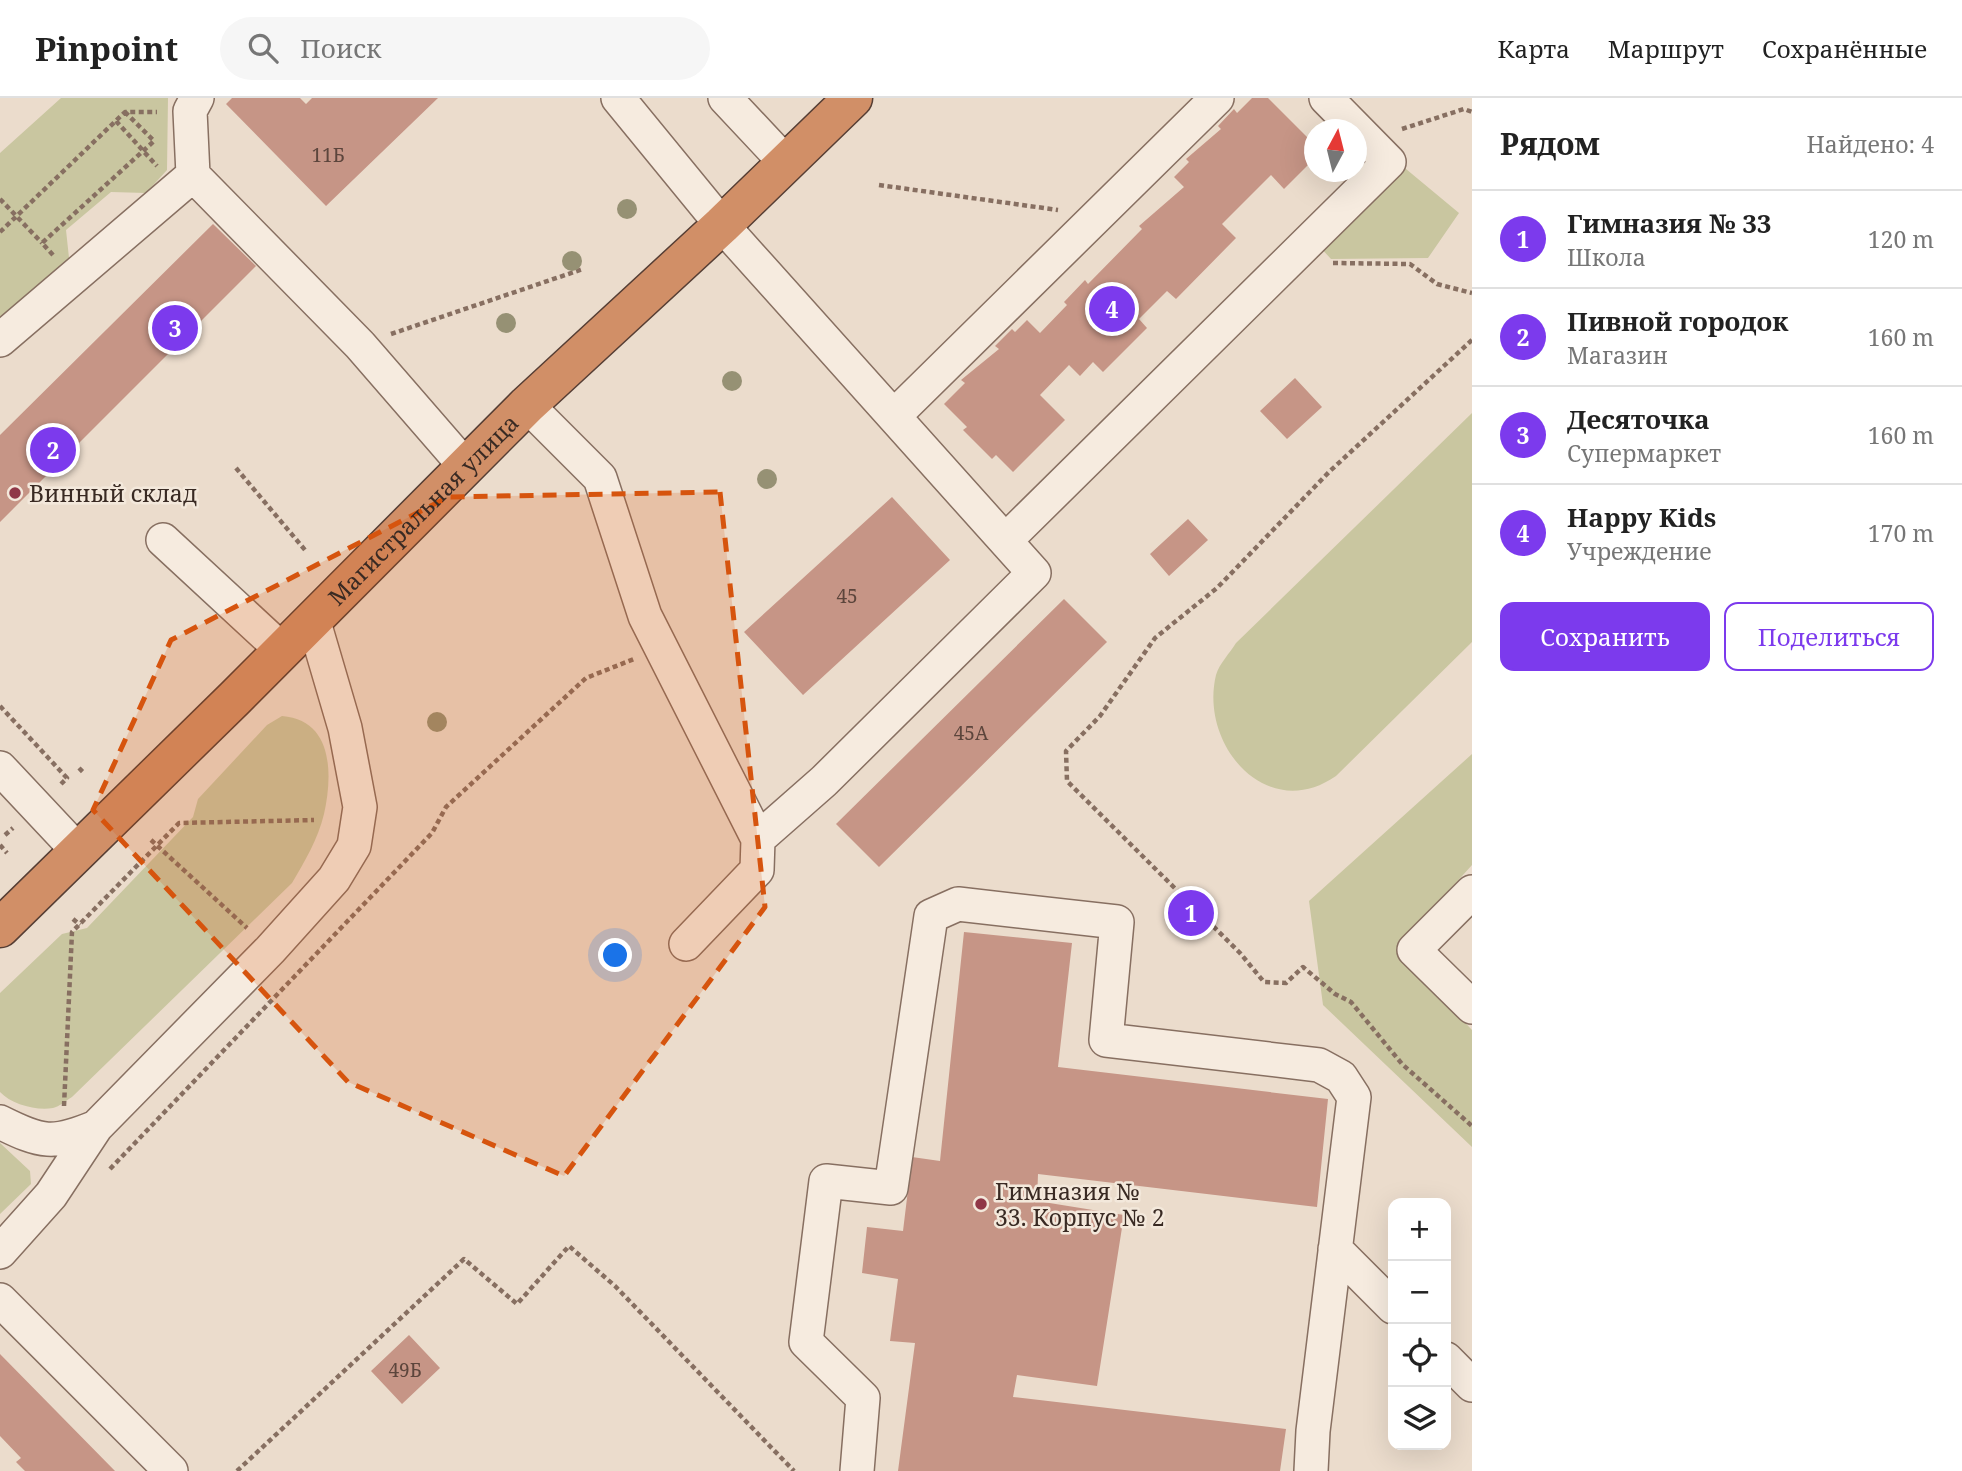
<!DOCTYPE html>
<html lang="ru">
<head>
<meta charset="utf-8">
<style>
  body { margin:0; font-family:"Noto Serif",serif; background:#f6f6f6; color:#222 }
  .controls { position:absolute; right:21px; bottom:21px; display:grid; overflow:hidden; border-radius:14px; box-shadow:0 7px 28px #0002 }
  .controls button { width:63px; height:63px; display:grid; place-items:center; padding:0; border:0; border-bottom:2px solid #e0e0e0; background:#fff; color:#222; font:35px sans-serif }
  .compass { position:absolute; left:1304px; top:21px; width:63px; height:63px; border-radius:50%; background:#fff; box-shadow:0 7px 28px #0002; rotate:7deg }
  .you { position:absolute; left:616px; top:858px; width:24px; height:24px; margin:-18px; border:5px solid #fff; border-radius:50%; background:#1a73e8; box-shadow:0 0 0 10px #1a73e833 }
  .badge { display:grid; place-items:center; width:46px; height:46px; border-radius:50%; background:#7c3aed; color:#fff; font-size:23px; font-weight:700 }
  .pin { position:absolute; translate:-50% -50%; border:4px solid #fff; box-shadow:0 2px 7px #0006 }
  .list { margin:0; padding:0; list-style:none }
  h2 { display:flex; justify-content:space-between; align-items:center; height:91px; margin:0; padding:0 28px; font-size:30px }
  h2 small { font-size:23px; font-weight:400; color:#767676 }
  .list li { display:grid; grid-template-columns:46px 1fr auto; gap:21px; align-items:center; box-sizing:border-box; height:98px; padding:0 28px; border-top:2px solid #e0e0e0 }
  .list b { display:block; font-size:26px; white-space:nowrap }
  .list p { margin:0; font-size:23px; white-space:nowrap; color:#767676 }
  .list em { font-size:23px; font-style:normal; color:#767676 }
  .actions { display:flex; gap:14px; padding:21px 28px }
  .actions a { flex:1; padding:16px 0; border:2px solid #7c3aed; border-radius:14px; text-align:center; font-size:24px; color:#7c3aed }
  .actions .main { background:#7c3aed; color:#fff }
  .icon { flex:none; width:38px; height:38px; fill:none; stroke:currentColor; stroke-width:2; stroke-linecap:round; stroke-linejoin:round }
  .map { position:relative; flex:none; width:1472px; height:1373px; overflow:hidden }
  header { display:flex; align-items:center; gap:42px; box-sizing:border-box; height:98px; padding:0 35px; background:#fff; border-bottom:2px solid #e0e0e0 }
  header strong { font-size:33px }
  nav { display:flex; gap:38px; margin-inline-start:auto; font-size:24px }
  .search { width:490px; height:63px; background:#f6f6f6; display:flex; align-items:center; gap:18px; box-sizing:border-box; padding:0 24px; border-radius:38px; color:#767676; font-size:26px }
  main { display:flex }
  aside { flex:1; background:#fff }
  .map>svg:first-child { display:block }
  .green { fill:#c9c6a0 }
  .building { fill:#c69586 }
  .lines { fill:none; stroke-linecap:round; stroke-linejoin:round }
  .minor-casing { stroke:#876f61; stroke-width:36 }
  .highway-casing { stroke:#563e34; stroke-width:41 }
  .path { stroke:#876f61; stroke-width:4.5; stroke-dasharray:5 3.5; stroke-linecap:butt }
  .minor { stroke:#f6ebdf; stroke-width:33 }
  .highway { stroke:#d18f67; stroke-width:38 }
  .tree { fill:#969174 }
  .marked { fill:#d6540e; fill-opacity:0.2; stroke:#d6540e; stroke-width:5; stroke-dasharray:14 9; stroke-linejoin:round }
  .poi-dot { fill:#903747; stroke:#f3e8db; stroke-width:2.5 }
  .labels { text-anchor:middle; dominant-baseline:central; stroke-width:5; stroke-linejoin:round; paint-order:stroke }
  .number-label { font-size:19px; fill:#5c453c }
  .poi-label { font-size:23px; fill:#392a23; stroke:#f3e8db; text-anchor:start }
  .street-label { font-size:23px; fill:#392a23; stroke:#f3e8db }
</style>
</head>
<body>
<header>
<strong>Pinpoint</strong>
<div class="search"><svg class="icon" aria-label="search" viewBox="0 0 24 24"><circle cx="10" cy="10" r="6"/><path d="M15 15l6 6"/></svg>Поиск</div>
<nav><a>Карта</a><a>Маршрут</a><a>Сохранённые</a></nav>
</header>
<main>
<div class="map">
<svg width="1472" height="1373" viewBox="0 0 1472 1373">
  <rect width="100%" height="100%" fill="#ebdccc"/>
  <path class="green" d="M61,0H168L167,72L146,95L111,94L66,132L70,169L0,227V55Z
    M1400,66L1459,115L1428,160L1331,161L1319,148Z
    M1472,315V544L1336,678C1267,726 1199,647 1216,577C1219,566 1230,555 1236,545Z
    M282,618C333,622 333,676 324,716C318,741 305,763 292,785L72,999C67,1002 59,1009 53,1010C36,1013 11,1006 0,994V895L62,836L87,830L193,719L198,701L267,627Z
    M1472,656V767L1396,851L1472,932V1049L1323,907L1309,803Z
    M0,1045L30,1073L31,1086L0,1116Z"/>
  <path class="building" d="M232,0H300L306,6L312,0H438L326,108L226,6Z
    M1252,0H1268L1314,46V61L1284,91L1271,77L1222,126L1236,140L1176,201L1167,193L1139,221L1147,230L1103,274L1093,264L1080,278L1069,267L1040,297L1065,322L1013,374L996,357L992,361L963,332L967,329L944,306L965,285L961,282L999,251L995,248L1012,231L1015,234L1027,222L1040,235L1067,207L1064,204L1085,182L1088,186L1142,131L1139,128L1184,89L1174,79L1189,64L1186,61L1221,31L1218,28L1234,11L1237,15Z
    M213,126L256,168L0,424V337Z
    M1295,280L1322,309L1287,341L1260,313Z
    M892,399L950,462L803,597L744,534Z
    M1188,421L1208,442L1169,478L1150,456Z
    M1064,501L1107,544L879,769L836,726Z
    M964,834L1072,845L1058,969L1328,1001L1317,1109L1038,1076L1037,1103L1124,1117L1097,1288L1017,1277L1013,1299L1286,1331L1280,1373H898L915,1245L890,1243L898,1181L862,1175L867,1129L903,1133L912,1059L940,1063Z
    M409,1237L440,1270L402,1306L371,1273Z
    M0,1256L115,1373H25L16,1364L21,1360L0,1338Z"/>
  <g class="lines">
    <defs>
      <path id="minor" d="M725,0L786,65
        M193,77L360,247L465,368
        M0,242L193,77L190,13L197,0
        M527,307L600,380L645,518L758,741L824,683L1034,475L722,127L618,0
        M895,317L1217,0
        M163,442L282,552
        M1006,442L1389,64L1326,0
        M0,670L78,753
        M1472,794L1414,852L1472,909
        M686,846L757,772L758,741
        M0,1024C42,1045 53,1047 96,1029
        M1335,1151L1393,1209
        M0,1154L51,1097L96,1029L270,852L334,781L354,748L360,709L345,630L313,521
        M0,1202L171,1373
        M1446,1261L1472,1287
        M857,1373L863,1300L806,1244L826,1083L891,1090L931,818L958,806L1117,824L1106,942L1319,967L1341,979L1354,999L1313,1333L1311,1373"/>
      <g id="highway">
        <path id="s1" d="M0,830L235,600L527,307L722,127L853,0"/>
      </g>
    </defs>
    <use href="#minor" class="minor-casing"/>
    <use href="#highway" class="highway-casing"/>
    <path class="path" d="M116,23L157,68
      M1402,31L1464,11L1472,14
      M879,87L1058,112
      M0,101L42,145
      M0,134L125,14H157
      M53,157L42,145L154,43L125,14
      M1333,165L1410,166L1437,186L1472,195
      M391,236L583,171
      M1472,242L1330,373L1217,490L1155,540L1100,618L1066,653L1067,683L1240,855L1264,884L1286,885L1303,869L1335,896L1351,904L1402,966L1472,1028
      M236,370L305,452
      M0,608L67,680L61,686
      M79,670L84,675
      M5,737L13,730
      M151,742L247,830
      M0,747L7,755
      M73,821L80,827
      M64,1008L72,834L179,725L314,722
      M110,1071L432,735L446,709L586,580L634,561
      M237,1373L464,1161L517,1206L569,1148L615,1188L794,1373"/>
    <use href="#minor" class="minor"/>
    <use href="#highway" class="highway"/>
  </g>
  <g class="tree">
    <circle cx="627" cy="111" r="10"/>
    <circle cx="572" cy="163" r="10"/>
    <circle cx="506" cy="225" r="10"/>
    <circle cx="732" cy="283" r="10"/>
    <circle cx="767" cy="381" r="10"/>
    <circle cx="437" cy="624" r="10"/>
  </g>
  <path class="marked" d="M720,394L765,809L564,1078L348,984L93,712L171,542L448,399Z"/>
  <g class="poi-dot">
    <circle cx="15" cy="395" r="7"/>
    <circle cx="981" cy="1106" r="7"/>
  </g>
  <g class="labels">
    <g class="number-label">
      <text x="328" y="57">11Б</text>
      <text x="847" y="498">45</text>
      <text x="971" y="635">45А</text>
      <text x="405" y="1272">49Б</text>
    </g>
    <g class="poi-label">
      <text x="29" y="395">Винный склад</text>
      <text x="995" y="1093">Гимназия №<tspan x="995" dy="26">33. Корпус № 2</tspan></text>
    </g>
    <g class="street-label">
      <text stroke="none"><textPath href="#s1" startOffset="595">Магистральная улица</textPath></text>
    </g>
  </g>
</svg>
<div class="controls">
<button>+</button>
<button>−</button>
<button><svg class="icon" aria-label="locate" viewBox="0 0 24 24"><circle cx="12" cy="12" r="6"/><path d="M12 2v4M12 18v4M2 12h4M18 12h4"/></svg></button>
<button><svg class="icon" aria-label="layers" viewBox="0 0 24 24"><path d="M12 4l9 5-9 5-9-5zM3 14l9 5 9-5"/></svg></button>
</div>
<svg class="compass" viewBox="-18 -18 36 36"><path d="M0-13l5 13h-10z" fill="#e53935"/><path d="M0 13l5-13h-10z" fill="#767676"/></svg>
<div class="you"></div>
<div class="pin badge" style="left:1191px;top:815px">1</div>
<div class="pin badge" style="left:53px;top:352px">2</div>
<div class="pin badge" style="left:175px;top:230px">3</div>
<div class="pin badge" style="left:1112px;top:211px">4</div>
</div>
<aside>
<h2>Рядом<small>Найдено: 4</small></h2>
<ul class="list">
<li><span class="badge">1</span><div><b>Гимназия № 33</b><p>Школа</p></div><em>120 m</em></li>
<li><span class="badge">2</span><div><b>Пивной городок</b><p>Магазин</p></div><em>160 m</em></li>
<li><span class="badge">3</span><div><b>Десяточка</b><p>Супермаркет</p></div><em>160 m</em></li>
<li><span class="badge">4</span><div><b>Happy Kids</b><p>Учреждение</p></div><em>170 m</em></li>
</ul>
<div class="actions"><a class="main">Сохранить</a><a>Поделиться</a></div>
</aside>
</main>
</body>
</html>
